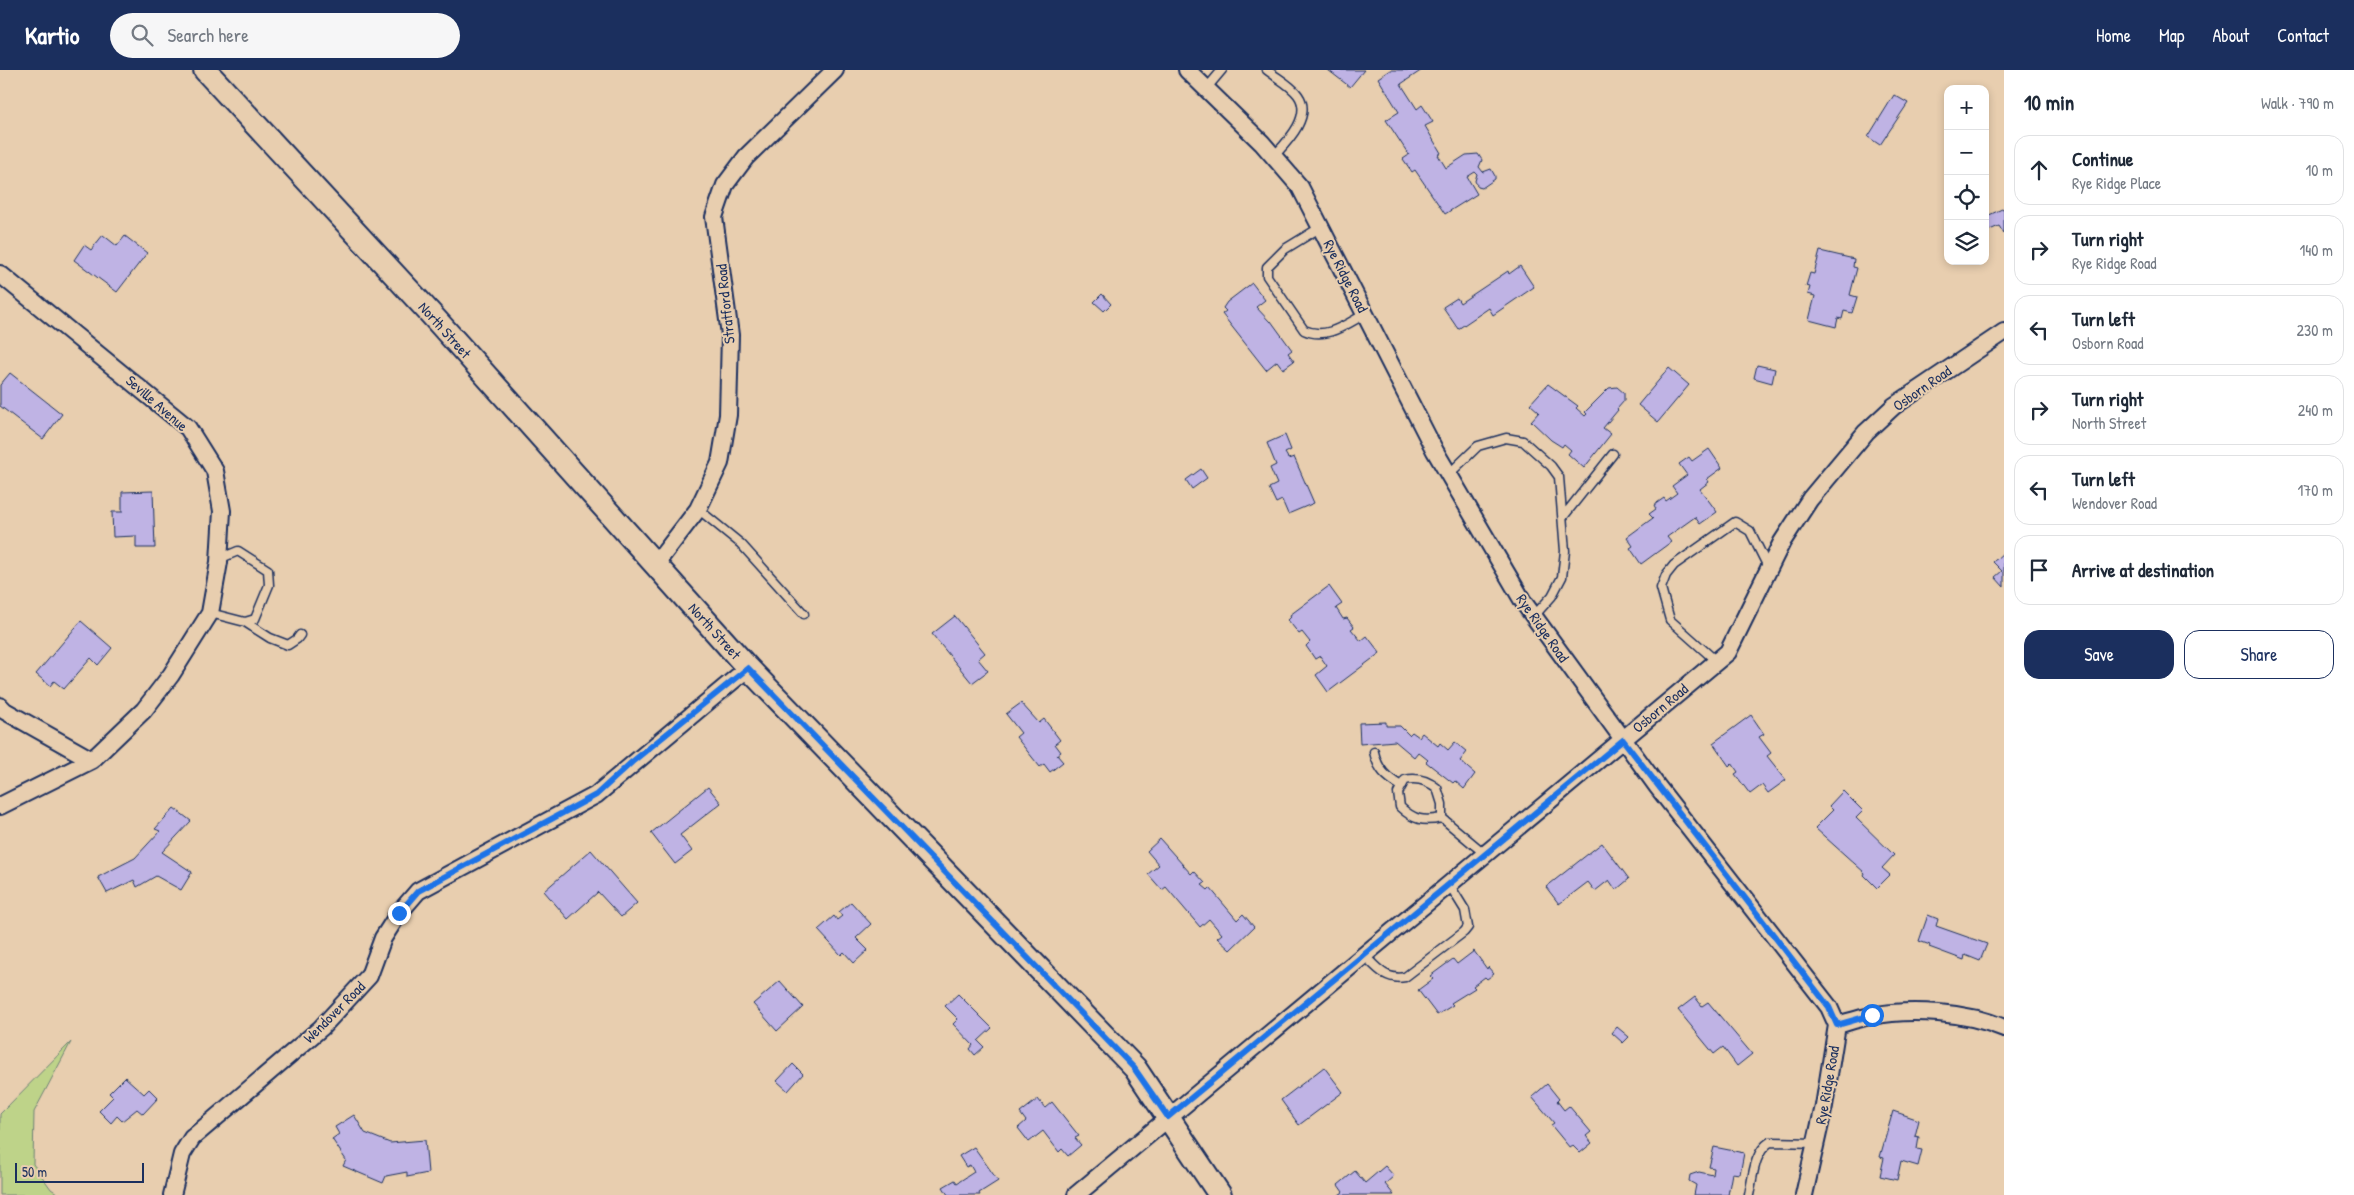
<!DOCTYPE html>
<html lang="en">
<head>
<meta charset="utf-8">
<style>
  body { margin:0; font-family:"Patrick Hand",sans-serif; background:#f6f6f7; color:#1f2937 }
  .controls { position:absolute; right:15px; top:15px; display:grid; overflow:hidden; border-radius:10px; box-shadow:0 2px 8px #0003 }
  .controls button { width:45px; height:45px; display:grid; place-items:center; padding:0; border:0; border-bottom:1px solid #e0e1e3; background:#fff; color:#1f2937; font:25px sans-serif }
  .scale { position:absolute; left:15px; bottom:12px; width:129px; box-sizing:border-box; padding-left:5px; border:2px solid #1b2f5e; border-top:0; font-size:14px; line-height:18px; white-space:nowrap; color:#1b2f5e; -webkit-text-stroke:4px #e8ceaf; paint-order:stroke }
  .stop { position:absolute; width:15px; height:15px; margin:-11px; border:4px solid #1a73e8; border-radius:50%; background:#fff }
  .stop.end { background:#1a73e8; border-color:#fff; box-shadow:0 1px 5px #0008 }
  .list { margin:0; padding:0; list-style:none }
  h2 { display:flex; justify-content:space-between; align-items:center; height:65px; margin:0; padding:0 20px; font-size:21px }
  h2 small { font-size:16px; font-weight:400; color:#747a83 }
  .list li { display:grid; grid-template-columns:32px 1fr auto; gap:15px; align-items:center; box-sizing:border-box; height:70px; margin:0 10px 10px; padding:0 10px; border:1px solid #e0e1e3; border-radius:15px }
  .list b { display:block; font-size:19px; white-space:nowrap }
  .list p { margin:0; font-size:16px; white-space:nowrap; color:#747a83 }
  .list em { font-size:16px; font-style:normal; color:#747a83 }
  .actions { display:flex; gap:10px; padding:15px 20px }
  .actions a { flex:1; padding:11px 0; border:1px solid #1b2f5e; border-radius:15px; text-align:center; font-size:18px; color:#1b2f5e }
  .actions .main { background:#1b2f5e; color:#fff }
  .icon { flex:none; width:28px; height:28px; fill:none; stroke:currentColor; stroke-width:2; stroke-linecap:round; stroke-linejoin:round }
  .map { position:relative; flex:none; width:2004px; height:1125px; overflow:hidden }
  header { display:flex; align-items:center; gap:30px; box-sizing:border-box; height:70px; padding:0 25px; background:#1b2f5e; color:#fff }
  header strong { font-size:24px }
  nav { display:flex; gap:28px; margin-inline-start:auto; font-size:18px }
  .search { width:350px; height:45px; background:#f6f6f7; display:flex; align-items:center; gap:12px; box-sizing:border-box; padding:0 18px; border-radius:28px; color:#747a83; font-size:19px }
  main { display:flex }
  aside { flex:1; background:#fff }
  .map>svg:first-child { display:block }
  .green { fill:#bed389; stroke:#6c8174 }
  .building { fill:#bfb3e4; stroke:#1b2f5e }
  .lines { fill:none; stroke-linecap:round; stroke-linejoin:round }
  .lane-casing { stroke:#1b2f5e; stroke-width:11 }
  .street-casing { stroke:#1b2f5e; stroke-width:20 }
  .secondary-casing { stroke:#1b2f5e; stroke-width:26 }
  .lane { stroke:#e8ceaf; stroke-width:8 }
  .street { stroke:#e8ceaf; stroke-width:16 }
  .secondary { stroke:#e8ceaf; stroke-width:22 }
  .route { stroke:#1a73e8; stroke-width:6 }
  .labels { text-anchor:middle; dominant-baseline:central; stroke-width:4; stroke-linejoin:round; paint-order:stroke }
  .street-label { font-size:15px; fill:#1b2f5e; stroke:#e8ceaf }
</style>
</head>
<body>
<header>
<strong>Kartio</strong>
<div class="search"><svg class="icon" aria-label="search" viewBox="0 0 24 24"><circle cx="10" cy="10" r="6"/><path d="M15 15l6 6"/></svg>Search here</div>
<nav><a>Home</a><a>Map</a><a>About</a><a>Contact</a></nav>
</header>
<main>
<div class="map">
<svg width="2004" height="1125" viewBox="0 0 2004 1125">
  <rect width="100%" height="100%" fill="#e8ceaf"/>
  <filter id="ink" filterUnits="userSpaceOnUse"><feTurbulence type="fractalNoise" baseFrequency=".02" numOctaves="2"/><feDisplacementMap in="SourceGraphic" scale="10" xChannelSelector="R" yChannelSelector="G"/><feConvolveMatrix kernelMatrix="1 2 1 2 8 2 1 2 1" color-interpolation-filters="sRGB"/></filter>
  <g filter="url(#ink)">
    <path class="green" d="M71,972L34,1042L33,1094L51,1119L60,1125H0V1044Z"/>
    <path class="building" d="M1328,0H1364L1350,17Z
      M1390,0H1422L1401,14L1417,39L1422,35L1433,52L1425,56L1441,83L1438,85L1446,98L1466,85L1478,84L1482,90L1479,97L1483,102L1491,99L1495,106V109L1482,118L1478,117L1475,111L1477,104L1475,102L1467,107L1477,124L1445,144L1415,100L1412,102L1403,89L1409,85L1386,50L1399,42L1378,8Z
      M1894,25L1908,33L1880,75L1868,67Z
      M2004,138V164L1999,156L1985,162V147Z
      M103,165L117,176L125,166L147,183L117,222L74,190L84,175L91,180Z
      M1820,181L1854,189L1853,197L1857,198L1850,225L1857,227L1852,243L1844,241L1842,249L1838,248L1836,257L1809,250L1815,226L1808,224L1810,217L1806,216L1810,203L1814,204Z
      M1520,196L1534,217L1493,245L1489,238L1458,259L1443,237L1457,228L1460,233L1508,201L1509,204Z
      M1252,213L1265,230L1256,237L1270,252L1271,251L1292,280L1288,283L1294,291L1283,299L1277,291L1266,300L1222,244L1226,241L1223,238L1227,232Z
      M1102,224L1111,234L1104,241L1094,232Z
      M1757,295L1775,299L1772,313L1754,308Z
      M1669,298L1689,315L1658,352L1638,335Z
      M10,303L62,344L43,369L0,336V315Z
      M1548,314L1578,336L1576,338L1585,346L1587,344L1585,342L1609,318L1617,317L1624,323V331L1617,339L1618,340L1603,358L1611,364L1584,398L1568,384L1571,380L1564,374L1562,377L1551,370L1531,351L1539,342L1530,334Z
      M1285,365L1291,380L1285,383L1287,386L1288,389L1294,387L1314,433L1288,444L1282,430L1276,433L1269,418L1277,414L1270,398L1276,395L1267,373Z
      M1709,379L1722,398L1707,409L1709,412L1700,419L1717,442L1700,454L1695,447L1667,467L1671,472L1641,494L1630,478L1633,476L1627,467L1653,448L1649,444L1656,439L1654,435L1664,428L1666,431L1677,423L1672,416L1687,405L1679,394L1689,387L1692,391Z
      M1201,399L1207,408L1192,419L1186,410Z
      M153,421L155,478H136V466L113,467L112,442H122V422Z
      M2004,482V517L1995,507L2002,501L1993,492Z
      M1329,516L1342,534L1336,538L1343,549L1347,548L1354,557L1351,559L1361,571L1367,566L1380,583L1328,622L1316,605L1327,596L1320,586L1315,589L1306,576L1310,572L1302,562L1299,564L1288,550L1291,547L1290,545Z
      M955,546L985,583L978,589L988,601L972,613L932,564Z
      M81,551L112,578L98,595L91,588L64,619L54,611L50,616L36,604Z
      M1021,633L1039,653L1044,649L1060,670L1055,674L1061,682L1057,685L1063,692L1050,702L1044,694L1040,697L1016,667L1021,663L1006,644Z
      M1751,645L1764,664L1759,667L1771,683L1767,686L1786,710L1768,723L1762,715L1750,724L1735,704L1738,702L1732,693L1729,696L1713,673Z
      M1386,652V656H1400L1409,665L1412,662L1419,667L1422,663L1438,676L1440,673L1448,680L1455,672L1467,682L1460,691L1475,704L1464,719L1455,711L1453,713L1426,692L1428,690L1418,682L1414,687L1395,671L1360,674L1359,653Z
      M708,717L721,733L680,765L692,781L675,794L651,763Z
      M1843,721L1863,741L1856,748L1894,785L1882,798L1890,805L1877,818L1864,805L1865,803L1815,758L1833,740L1829,736Z
      M174,738L191,751L162,782L192,802L181,820L156,806L137,817L134,810L107,823L98,807L135,788L160,761L155,759Z
      M1160,769L1191,804L1194,801L1205,813L1202,815L1208,820L1210,818L1237,850L1243,844L1254,857L1230,880L1217,868L1222,864L1209,849L1200,857L1166,817L1162,820L1148,804L1159,795L1147,781Z
      M1602,773L1629,809L1616,820L1609,810L1595,821L1588,812L1559,834L1546,817Z
      M591,780L637,833L621,847L598,822L568,849L544,821Z
      M851,832L871,854L856,868L868,880L854,893L844,882L841,885L818,860L834,846L837,850L842,846L839,842Z
      M1928,845L1938,849L1936,856L1987,874L1980,891L1965,885L1964,890L1929,877L1930,875L1919,871Z
      M1474,881L1487,899L1488,897L1494,904L1487,909L1485,907L1473,916L1475,918L1451,933L1453,935L1437,945L1418,920L1433,909L1430,906L1453,889L1457,894Z
      M780,911L803,937L777,961L753,934Z
      M958,924L992,958L978,971L984,977L975,985L970,979L973,975L953,954L958,949L945,936Z
      M1695,927L1702,936L1708,932L1752,984L1737,996L1723,977L1714,984L1678,940Z
      M1617,957L1629,967L1623,973L1612,963Z
      M793,994L803,1004L788,1021L777,1011Z
      M1324,997L1343,1022L1299,1055L1281,1030Z
      M125,1007L144,1024L149,1019L158,1028L143,1044L137,1039L122,1051L117,1046L111,1053L99,1041L113,1027L109,1023Z
      M1547,1014L1559,1029L1557,1031L1564,1040L1569,1036L1591,1062L1586,1066L1592,1073L1580,1083L1573,1076L1570,1078L1551,1055L1554,1053L1532,1027Z
      M1038,1029L1045,1038L1052,1032L1079,1066L1075,1068L1081,1075L1068,1086L1062,1079L1059,1082L1043,1061L1029,1072L1018,1058L1026,1051L1020,1043Z
      M1893,1041L1919,1050L1915,1066L1919,1067L1917,1079L1922,1080L1918,1096L1901,1091L1897,1110L1880,1106L1884,1088L1880,1087Z
      M354,1045L365,1063L390,1073L425,1070L428,1103L407,1107V1102L386,1106L383,1113L343,1096L346,1090L332,1069L339,1064L335,1057Z
      M974,1077L998,1111L979,1123L980,1125H948L943,1117L955,1110L957,1113L974,1102L970,1095L966,1097L959,1086Z
      M1714,1077L1744,1083L1740,1104L1732,1103L1728,1125H1694L1696,1115L1689,1111L1690,1105L1699,1102L1713,1105L1714,1098L1709,1097Z
      M1385,1096L1394,1106L1385,1114L1394,1125H1339L1343,1122L1338,1115L1355,1101L1365,1113Z"/>
    <g class="lines">
      <defs>
        <path id="lane" d="M1267,0C1277,8 1291,15 1298,25C1313,46 1287,72 1274,86
          M1206,19L1222,0
          M1321,157L1285,179L1267,197V206L1304,260C1326,270 1345,255 1365,244
          M1449,404L1478,376L1506,368L1523,371L1551,396L1559,407L1565,481L1562,507L1552,526L1534,546
          M698,439L741,474L804,544
          M1563,447L1613,384
          M210,543L245,552L255,549L269,515L268,500L238,481L219,489
          M245,552L270,568L288,575L297,569L300,565
          M1716,591L1670,550L1661,518L1666,505L1674,495L1735,452L1750,461L1769,499
          M1374,682C1378,700 1386,707 1401,716
          M1442,748C1423,752 1414,750 1400,737L1398,723L1405,710C1417,707 1427,710 1437,718L1442,734V748L1485,784
          M1364,885C1376,897 1386,911 1405,907L1464,862L1468,857L1465,840L1449,814
          M1749,1125C1753,1107 1754,1082 1770,1072L1816,1073"/>
        <path id="street" d="M1187,0L1262,73L1300,117L1435,381L1524,533L1657,716L1829,937L1837,955L1824,1036L1804,1125
          M0,204L188,358L215,401L222,441L219,492L210,543L171,605L144,640L92,690L0,736
          M655,495L698,439L720,393L728,345L730,265L714,147L725,115L746,87L835,0
          M0,636L5,641L92,690
          M1837,955C1848,952 1860,948 1871,946C1911,938 1967,942 2004,958
          M172,1125L182,1084L192,1068L321,958L369,906L383,868L399,843L418,821L596,725L748,598
          M1076,1125L1728,582L1782,472L1810,429L1866,362L1894,336L2004,262"/>
        <path id="secondary" d="M205,0L430,243L748,598L1135,998L1220,1125"/>
      </defs>
      <use href="#lane" class="lane-casing"/>
      <use href="#street" class="street-casing"/>
      <use href="#secondary" class="secondary-casing"/>
      <use href="#lane" class="lane"/>
      <use href="#street" class="street"/>
      <use href="#secondary" class="secondary"/>
    </g>
  </g>
  <g class="lines" filter="url(#ink)">
    <path class="route" d="M399,843L418,821L596,725L632,692L748,598L1134,998L1168,1047L1623,670L1829,937L1837,955L1872,945"/>
  </g>
  <g class="labels">
    <g class="street-label">
      <text transform="translate(1346 206) rotate(63)">Rye Ridge Road</text>
      <text transform="translate(725 234) rotate(-96)">Stratford Road</text>
      <text transform="translate(445 260) rotate(48)">North Street</text>
      <text transform="translate(1922 318) rotate(-35)">Osborn Road</text>
      <text transform="translate(157 333) rotate(41)">Seville Avenue</text>
      <text transform="translate(1543 558) rotate(55)">Rye Ridge Road</text>
      <text transform="translate(715 561) rotate(48)">North Street</text>
      <text transform="translate(1660 638) rotate(-40)">Osborn Road</text>
      <text transform="translate(334 942) rotate(-45)">Wendover Road</text>
      <text transform="translate(1827 1015) rotate(-80)">Rye Ridge Road</text>
    </g>
  </g>
</svg>
<div class="controls">
<button>+</button>
<button>−</button>
<button><svg class="icon" aria-label="locate" viewBox="0 0 24 24"><circle cx="12" cy="12" r="6"/><path d="M12 2v4M12 18v4M2 12h4M18 12h4"/></svg></button>
<button><svg class="icon" aria-label="layers" viewBox="0 0 24 24"><path d="M12 4l9 5-9 5-9-5zM3 14l9 5 9-5"/></svg></button>
</div>
<div class="scale">50 m</div>
<div class="stop" style="left:1872px;top:945px"></div>
<div class="stop end" style="left:399px;top:843px"></div>
</div>
<aside>
<h2>10 min<small>Walk · 790 m</small></h2>
<ul class="list">
<li><svg class="icon" aria-label="ahead" viewBox="0 0 24 24"><path d="M12 20V5M6 11l6-6 6 6"/></svg><div><b>Continue</b><p>Rye Ridge Place</p></div><em>10 m</em></li>
<li><svg class="icon" aria-label="right" viewBox="0 0 24 24"><path d="M7 20v-9h11M14 6l5 5-5 5"/></svg><div><b>Turn right</b><p>Rye Ridge Road</p></div><em>140 m</em></li>
<li><svg class="icon" aria-label="left" viewBox="0 0 24 24"><path d="M17 20v-9H6M10 6l-5 5 5 5"/></svg><div><b>Turn left</b><p>Osborn Road</p></div><em>230 m</em></li>
<li><svg class="icon" aria-label="right" viewBox="0 0 24 24"><path d="M7 20v-9h11M14 6l5 5-5 5"/></svg><div><b>Turn right</b><p>North Street</p></div><em>240 m</em></li>
<li><svg class="icon" aria-label="left" viewBox="0 0 24 24"><path d="M17 20v-9H6M10 6l-5 5 5 5"/></svg><div><b>Turn left</b><p>Wendover Road</p></div><em>170 m</em></li>
<li><svg class="icon" aria-label="arrive" viewBox="0 0 24 24"><path d="M6 21V4h12l-3 4 3 4H6"/></svg><div><b>Arrive at destination</b></div></li>
</ul>
<div class="actions"><a class="main">Save</a><a>Share</a></div>
</aside>
</main>
</body>
</html>
